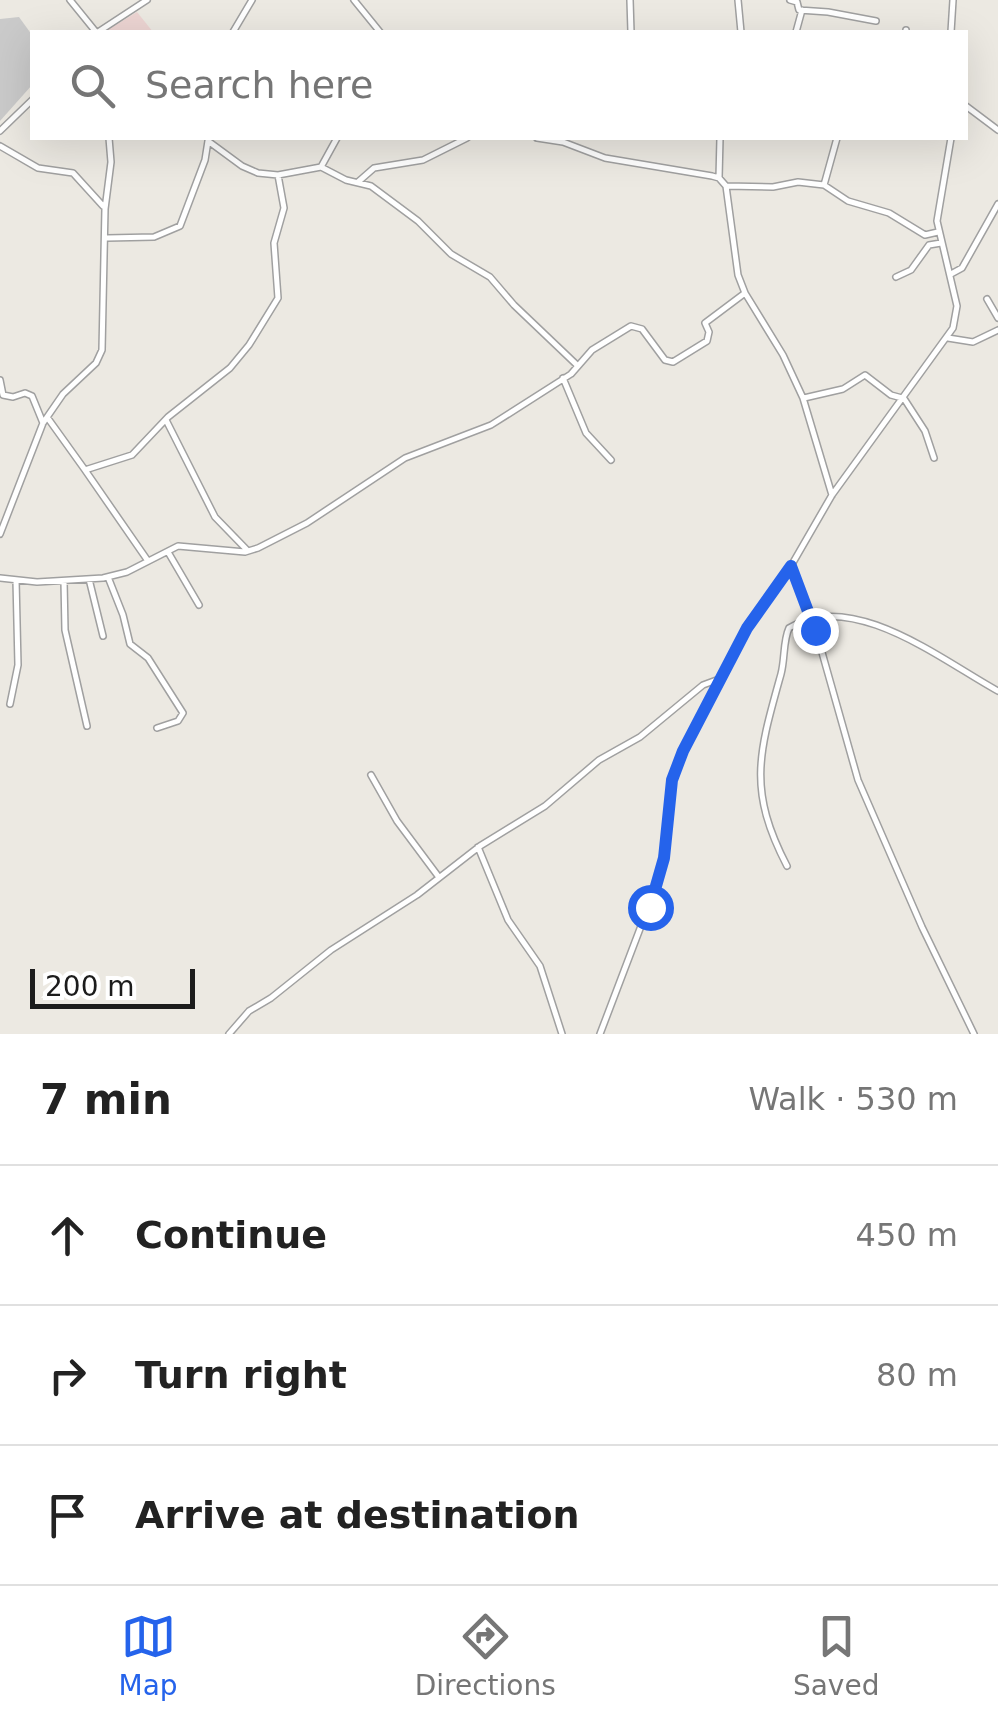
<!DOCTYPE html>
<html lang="en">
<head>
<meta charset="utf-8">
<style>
  body { margin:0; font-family:"DejaVu Sans",sans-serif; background:#f6f6f6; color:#222 }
  .scale { position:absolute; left:30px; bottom:25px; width:165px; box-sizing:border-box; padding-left:10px; border:5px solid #1c1c1c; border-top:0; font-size:28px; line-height:35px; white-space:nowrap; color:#1c1c1c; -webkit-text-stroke:8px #fff; paint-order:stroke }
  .stop { position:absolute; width:30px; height:30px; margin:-22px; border:8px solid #2563eb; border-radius:50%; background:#fff }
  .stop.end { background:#2563eb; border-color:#fff; box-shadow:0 2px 10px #0008 }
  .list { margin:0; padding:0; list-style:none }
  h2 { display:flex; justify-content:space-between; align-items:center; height:130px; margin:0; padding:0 40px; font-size:42px }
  h2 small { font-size:32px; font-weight:400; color:#767676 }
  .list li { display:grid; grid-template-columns:65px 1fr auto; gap:30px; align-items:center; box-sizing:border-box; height:140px; padding:0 40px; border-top:2px solid #e0e0e0 }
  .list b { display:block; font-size:38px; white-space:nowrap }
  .list em { font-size:32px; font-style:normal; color:#767676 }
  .icon { flex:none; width:55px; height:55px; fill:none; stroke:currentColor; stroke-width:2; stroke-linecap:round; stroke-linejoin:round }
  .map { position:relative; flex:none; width:998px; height:1034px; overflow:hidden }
  .search { position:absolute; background:#fff; box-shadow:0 10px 40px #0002; left:30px; right:30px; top:30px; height:110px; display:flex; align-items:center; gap:25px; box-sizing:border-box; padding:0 35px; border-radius:0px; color:#767676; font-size:38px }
  .sheet { height:550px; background:#fff }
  nav { display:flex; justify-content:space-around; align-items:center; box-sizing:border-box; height:140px; border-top:2px solid #e0e0e0; background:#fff; font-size:28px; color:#767676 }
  nav a { display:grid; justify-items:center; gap:5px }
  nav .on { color:#2563eb }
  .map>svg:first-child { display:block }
  .commercial { fill:#ecd4d2 }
  .religious { fill:#cacaca }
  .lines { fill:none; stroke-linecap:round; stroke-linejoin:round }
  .minor-casing { stroke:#a0a0a0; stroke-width:8 }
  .minor { stroke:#fff; stroke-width:5 }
  .route { stroke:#2563eb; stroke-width:12 }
</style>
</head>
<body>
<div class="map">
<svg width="998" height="1034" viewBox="0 0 998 1034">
  <rect width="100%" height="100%" fill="#ece9e2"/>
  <path class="commercial" d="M137,12L153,32H104Z"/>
  <path class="religious" d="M19,17L32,35V85L0,121V19Z"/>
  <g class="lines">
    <defs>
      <path id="minor" d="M70,0L96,32
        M354,0L380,32
        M630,0L631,32
        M738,0L741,32
        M790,0L797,2L799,10L828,12L876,21
        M906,30V32
        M98,32L147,0
        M233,32L252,0
        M796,32L802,10
        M951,32L953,0
        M966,106L998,130
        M0,131L32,100
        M537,138L563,142L605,158L712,176L719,178L726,186
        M0,146L38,168L73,173L103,206
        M321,167L337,138
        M719,178L720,138
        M358,182L374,168L423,160L467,138
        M824,185L837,138
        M107,238L154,237L180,226L205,160L208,141L242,166L258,173L278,175L321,167L346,180L371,186L418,221L451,254L490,277L514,305L578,366
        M951,274L962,268L998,204
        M896,277L911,270L929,245L941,243
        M745,293L783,355L803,398L832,495
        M987,299L998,318
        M948,338L973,342L998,330
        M563,378L586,433L611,460
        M0,380L3,395L13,397L25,393L32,396L43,423
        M903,397L925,431L934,458
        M804,398L843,389L865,375L891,395L902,398
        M47,417L85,470L132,455L168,417L230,368L249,345L278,298L274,243L284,208L278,175
        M166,420L215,517L248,551
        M85,470L148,561
        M0,534L43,423L63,394L96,363L102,350L105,209L111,162L109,138
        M168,552L199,605
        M791,566L812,617L858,780L922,927L974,1034
        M108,577L123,615L130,644L148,658L183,713L178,721L157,728
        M0,578L37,582L103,578L127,572L178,546L245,552L258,548L307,523L405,458L491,425L571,374L592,350L631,326L642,329L665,360L673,362L707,341L709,332L705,323L745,293L738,275L726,186L773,187L798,182L824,185L848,201L889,213L925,235L938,232
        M89,579L103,636
        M64,581L65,630L87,726
        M10,704L18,665L16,580
        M371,775L397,821L438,876
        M478,847L508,920L540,966L562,1034
        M787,866C747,789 759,753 781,674C785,659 783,641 789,628C852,588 943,661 998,691
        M229,1034L249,1011L271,998L331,950L417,895L480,846L545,806L599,760L640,737L703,685L722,678
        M600,1034L660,876L673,781L683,751L747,629L791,566L832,495L953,328L957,306L937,221L951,138"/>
    </defs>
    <use href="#minor" class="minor-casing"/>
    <use href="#minor" class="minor"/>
  </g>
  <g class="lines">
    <path class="route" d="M650,907L664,858L672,780L683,751L747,628L791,566L815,630"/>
  </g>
</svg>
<div class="scale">200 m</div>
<div class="stop" style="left:650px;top:907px"></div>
<div class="stop end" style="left:815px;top:630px"></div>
<div class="search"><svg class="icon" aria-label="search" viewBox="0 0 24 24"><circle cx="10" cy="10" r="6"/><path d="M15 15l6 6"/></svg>Search here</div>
</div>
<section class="sheet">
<h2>7 min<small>Walk · 530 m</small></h2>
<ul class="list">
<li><svg class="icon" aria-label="ahead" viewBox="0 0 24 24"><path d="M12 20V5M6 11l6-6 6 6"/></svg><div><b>Continue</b></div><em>450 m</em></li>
<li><svg class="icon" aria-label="right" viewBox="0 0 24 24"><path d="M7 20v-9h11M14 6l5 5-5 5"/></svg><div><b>Turn right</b></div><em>80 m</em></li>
<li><svg class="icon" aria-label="arrive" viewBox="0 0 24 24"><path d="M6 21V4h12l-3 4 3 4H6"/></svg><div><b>Arrive at destination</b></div></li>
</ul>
</section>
<nav>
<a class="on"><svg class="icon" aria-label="map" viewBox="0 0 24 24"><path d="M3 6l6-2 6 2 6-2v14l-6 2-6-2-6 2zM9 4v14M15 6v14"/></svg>Map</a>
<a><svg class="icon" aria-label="directions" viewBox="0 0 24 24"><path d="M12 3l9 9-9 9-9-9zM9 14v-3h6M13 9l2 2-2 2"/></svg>Directions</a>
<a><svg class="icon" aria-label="saved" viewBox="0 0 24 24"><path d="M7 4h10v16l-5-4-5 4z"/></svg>Saved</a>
</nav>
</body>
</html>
